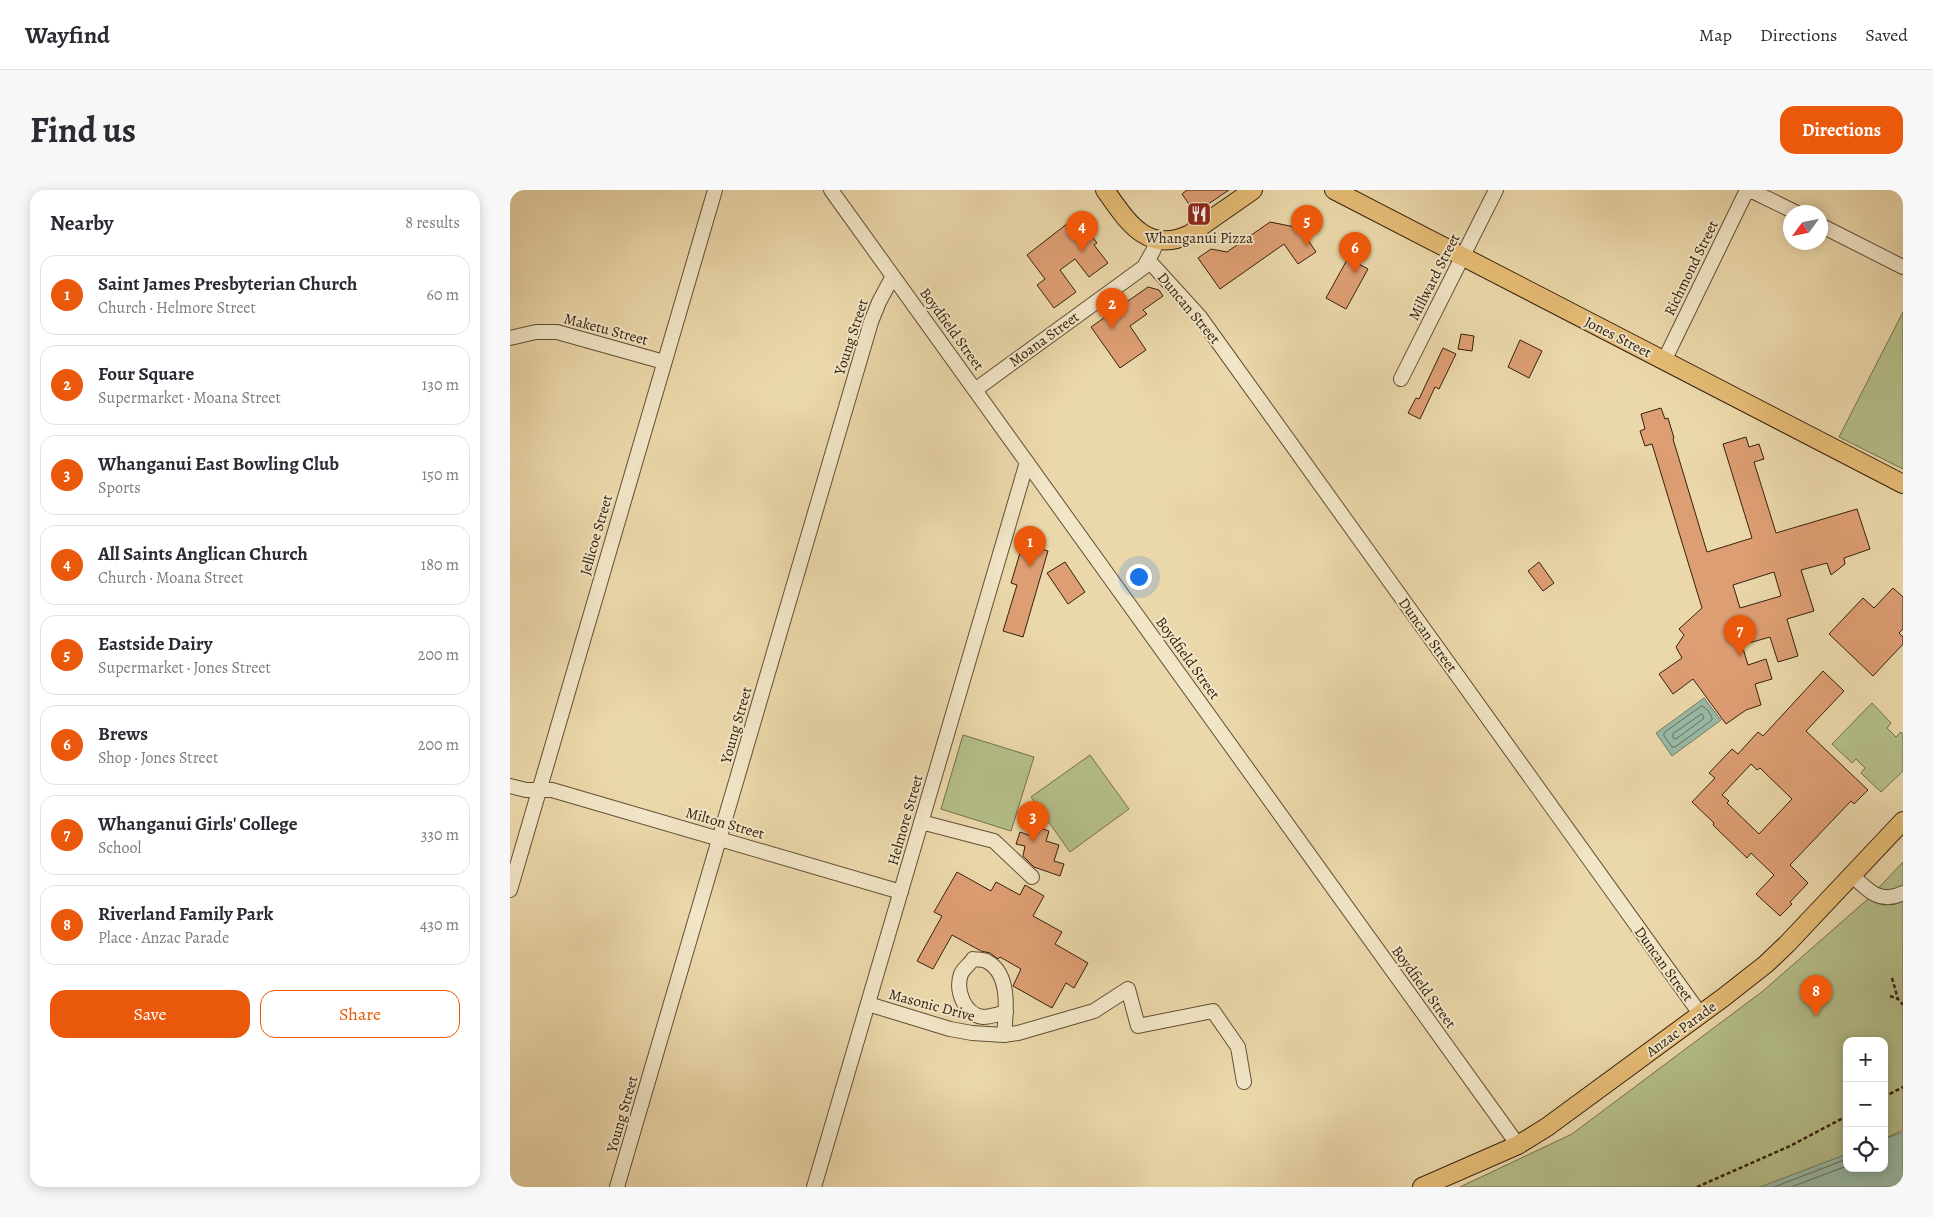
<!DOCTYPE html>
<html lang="en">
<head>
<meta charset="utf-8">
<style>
  body { margin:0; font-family:Alegreya,serif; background:#f7f7f7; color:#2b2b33 }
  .controls { position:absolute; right:15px; bottom:15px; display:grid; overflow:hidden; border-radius:10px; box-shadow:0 2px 12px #0003 }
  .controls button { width:45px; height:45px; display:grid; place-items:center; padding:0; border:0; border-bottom:1px solid #e1e1e2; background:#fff; color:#2b2b33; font:25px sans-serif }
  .compass { position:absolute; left:1273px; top:15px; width:45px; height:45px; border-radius:50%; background:#fff; box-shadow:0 2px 12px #0003; rotate:237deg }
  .you { position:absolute; left:628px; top:386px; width:18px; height:18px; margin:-12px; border:4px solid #fff; border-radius:50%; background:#1a73e8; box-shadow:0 0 0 8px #1a73e833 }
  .badge { display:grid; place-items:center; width:32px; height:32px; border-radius:50%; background:#ea580c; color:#fff; font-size:16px; font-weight:700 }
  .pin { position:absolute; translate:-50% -41px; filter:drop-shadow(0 1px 2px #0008) }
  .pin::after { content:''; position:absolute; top:26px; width:18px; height:15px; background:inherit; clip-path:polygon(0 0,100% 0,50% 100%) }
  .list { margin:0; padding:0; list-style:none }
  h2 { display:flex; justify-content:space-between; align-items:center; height:65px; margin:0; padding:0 20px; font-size:21px }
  h2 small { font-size:16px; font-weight:400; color:#7c7c81 }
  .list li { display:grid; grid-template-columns:32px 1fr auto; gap:15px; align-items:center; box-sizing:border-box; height:80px; margin:0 10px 10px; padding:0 10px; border:1px solid #e1e1e2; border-radius:15px }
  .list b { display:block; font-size:19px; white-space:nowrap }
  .list p { margin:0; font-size:16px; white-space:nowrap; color:#7c7c81 }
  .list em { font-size:16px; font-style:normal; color:#7c7c81 }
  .actions { display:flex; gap:10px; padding:15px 20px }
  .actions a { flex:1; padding:11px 0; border:1px solid #ea580c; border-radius:15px; text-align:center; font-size:18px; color:#ea580c }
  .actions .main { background:#ea580c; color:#fff }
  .icon { flex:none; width:28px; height:28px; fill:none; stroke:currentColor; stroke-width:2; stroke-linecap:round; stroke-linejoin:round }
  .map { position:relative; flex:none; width:1393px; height:997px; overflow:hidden; border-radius:15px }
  header { display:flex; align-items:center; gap:30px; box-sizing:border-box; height:70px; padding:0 25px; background:#fff; border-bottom:1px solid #e1e1e2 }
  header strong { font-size:24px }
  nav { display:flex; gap:28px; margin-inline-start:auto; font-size:18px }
  .intro { display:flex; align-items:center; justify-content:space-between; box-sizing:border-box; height:120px; padding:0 30px }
  h1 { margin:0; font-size:35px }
  .button { padding:12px 22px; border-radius:15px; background:#ea580c; color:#fff; font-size:18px; font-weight:700 }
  main { display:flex; gap:30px; padding:0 30px }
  aside { flex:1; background:#fff; border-radius:15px; box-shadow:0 2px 12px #0003 }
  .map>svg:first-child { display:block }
  .green { fill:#b5bf8a; stroke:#74704c }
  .water { fill:#98baa7; stroke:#707d6a }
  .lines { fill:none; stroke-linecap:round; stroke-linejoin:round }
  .shore { stroke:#666e5a; stroke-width:1 }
  .building { fill:#de9e73; stroke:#34210e; fill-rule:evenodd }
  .minor-casing { stroke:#624f35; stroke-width:16 }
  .major-casing { stroke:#34210e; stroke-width:20 }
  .path { stroke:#34210e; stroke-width:2.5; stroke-dasharray:4 2.5; stroke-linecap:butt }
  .minor { stroke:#f2e6c8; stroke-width:14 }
  .major { stroke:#e6bc75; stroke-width:18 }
  .labels { text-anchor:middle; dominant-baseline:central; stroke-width:4; stroke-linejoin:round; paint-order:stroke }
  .poi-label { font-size:15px; fill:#34210e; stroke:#f2e6c8 }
  .street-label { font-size:15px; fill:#34210e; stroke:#f2e6c8 }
</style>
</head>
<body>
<header>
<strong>Wayfind</strong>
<nav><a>Map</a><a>Directions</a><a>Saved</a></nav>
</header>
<div class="intro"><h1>Find us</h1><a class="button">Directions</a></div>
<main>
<aside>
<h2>Nearby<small>8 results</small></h2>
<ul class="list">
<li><span class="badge">1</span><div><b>Saint James Presbyterian Church</b><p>Church · Helmore Street</p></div><em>60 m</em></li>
<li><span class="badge">2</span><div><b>Four Square</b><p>Supermarket · Moana Street</p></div><em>130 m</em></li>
<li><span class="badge">3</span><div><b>Whanganui East Bowling Club</b><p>Sports</p></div><em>150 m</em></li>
<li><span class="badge">4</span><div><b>All Saints Anglican Church</b><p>Church · Moana Street</p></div><em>180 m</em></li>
<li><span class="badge">5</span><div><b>Eastside Dairy</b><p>Supermarket · Jones Street</p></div><em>200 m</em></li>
<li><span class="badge">6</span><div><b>Brews</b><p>Shop · Jones Street</p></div><em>200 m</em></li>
<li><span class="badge">7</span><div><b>Whanganui Girls' College</b><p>School</p></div><em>330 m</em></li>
<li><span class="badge">8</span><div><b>Riverland Family Park</b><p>Place · Anzac Parade</p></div><em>430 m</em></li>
</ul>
<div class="actions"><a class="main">Save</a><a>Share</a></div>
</aside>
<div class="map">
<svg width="1393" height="997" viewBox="0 0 1393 997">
  <rect width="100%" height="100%" fill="#ebd8aa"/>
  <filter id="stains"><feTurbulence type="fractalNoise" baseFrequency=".004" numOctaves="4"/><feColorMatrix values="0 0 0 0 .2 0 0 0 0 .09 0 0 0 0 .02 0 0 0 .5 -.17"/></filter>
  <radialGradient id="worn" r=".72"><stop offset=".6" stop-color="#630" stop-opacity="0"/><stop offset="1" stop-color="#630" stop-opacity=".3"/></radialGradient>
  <path class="green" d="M1393,122V279L1329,247Z
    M1362,513L1381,533L1377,538L1386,547L1391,542L1393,545V581L1371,602L1351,583L1355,578L1346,569L1342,573L1322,554Z
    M453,545L524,567L501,641L431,619Z
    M580,565L619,619L560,662L521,607Z
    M1393,672V940L1374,949V851H1337V967L1272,997H950L1062,944L1253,801L1358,709Z"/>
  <path class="water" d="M1194,508L1211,530L1162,566L1146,543Z
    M1393,942V997H1250L1337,964V978H1374V949Z"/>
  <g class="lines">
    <path class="shore" d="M1192,516C1196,517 1203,526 1202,530L1165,557H1162L1154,546V543Z
      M1192,524L1194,527L1193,529L1166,549L1163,548V544Z
      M1264,997L1337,969
      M1281,997L1337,976"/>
  </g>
  <path class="building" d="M677,0H719L685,23L672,4Z
    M567,26L587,53L584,55L598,73L579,87L565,69L550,80L566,102L544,118L527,95L535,89L517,65Z
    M760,32L790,38L806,62L788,74L774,54L710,99L688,68L701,59L717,62Z
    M838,68L858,79L836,119L816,108Z
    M638,97L649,100L653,106L633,120L637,124L620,136L636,160L610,178L581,137Z
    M951,144L964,146L962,161L948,159Z
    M1010,150L1032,161L1019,188L998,177Z
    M933,158L946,164L929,199L925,197L910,229L898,223L906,208L909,209Z
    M1151,218L1155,229L1158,228L1164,248L1163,249L1197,362L1242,348L1213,254L1236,247L1239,257L1249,254L1254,269L1244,272L1266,343L1347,319L1360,359L1334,368L1335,374L1321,385L1317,373L1291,380L1304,421L1277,429L1288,466L1268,472L1260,447L1232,455L1238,475L1256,469L1262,489L1245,494L1251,515L1236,520L1216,534L1183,489L1163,504L1149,484L1172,468L1166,457L1174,445L1169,439L1192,418L1142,254L1135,256L1130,241L1135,239L1131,224ZM1264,382L1271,406L1230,418L1223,395Z
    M513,353L538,361L513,447L493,441L507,395L501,393Z
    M555,372L575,402L558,414L537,383Z
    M1029,372L1044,393L1033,401L1018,381Z
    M1383,398L1393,407V439L1389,443L1393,447V454L1363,486L1319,444L1353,408L1364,418Z
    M1313,481L1334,501L1296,541L1358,600L1344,614L1341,611L1280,675L1298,693L1280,712L1282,714L1270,726L1246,704L1264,685L1241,663L1237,668L1203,635L1204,633L1182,612L1205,588L1199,583L1222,559L1228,564L1248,542L1253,546ZM1241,574L1247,580L1250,578L1282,609L1249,644L1217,613L1219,611L1212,605Z
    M527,637L539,641L536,651L549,655L544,671L554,674L550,686L524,677L513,666L515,656L506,654L510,642L524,647Z
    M447,682L481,701L486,692L510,705L515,695L534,706L523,726L552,742L545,754L578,773L564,798L556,793L542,818L503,796L511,779L490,767L488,769L480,763L471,761L442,745L423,779L407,771L432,726L424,722Z"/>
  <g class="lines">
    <defs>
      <path id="minor" d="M321,0L1008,955
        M1240,0L1285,22
        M1310,35L1393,77
        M639,71L690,127L1191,825
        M0,148L26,142H47L154,172
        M1154,171L1237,0
        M891,189L986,0
        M465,200L634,77L643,61L647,50
        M0,596L16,600H42L391,702
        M411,632L484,651L522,687
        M1342,685C1357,700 1371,715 1393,703
        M0,700L205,0
        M358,814L440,839L462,843L494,845L508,843L584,821L618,799L628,836L703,821L728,857L734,892
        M494,845C496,823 501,785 478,772C474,769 468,770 463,769C460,774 453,779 451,784C445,801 455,825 473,827C481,827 489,824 496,822
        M107,997L361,132L369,112L383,86
        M304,997L517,272"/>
      <path id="major" d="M595,0C617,31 637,65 680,44L743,0
        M824,0L1393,294
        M912,997L1008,955L1037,937L1214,807L1256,774L1277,754L1393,631"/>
    </defs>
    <use href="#minor" class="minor-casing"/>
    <use href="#major" class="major-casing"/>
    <path class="path" d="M1382,788L1388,809L1393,815
      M1380,806L1388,809
      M1374,907L1393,897
      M1187,997L1280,956L1337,926"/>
    <use href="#minor" class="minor"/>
    <use href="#major" class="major"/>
  </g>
  <defs>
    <symbol id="restaurant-square" viewBox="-11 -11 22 22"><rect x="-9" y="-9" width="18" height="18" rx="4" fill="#8f2418" stroke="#f2e6c8"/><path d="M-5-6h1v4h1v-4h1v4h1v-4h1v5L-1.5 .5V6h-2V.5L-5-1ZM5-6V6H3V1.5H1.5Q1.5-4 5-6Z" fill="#fff"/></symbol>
  </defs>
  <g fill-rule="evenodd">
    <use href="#restaurant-square" x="675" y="10" width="28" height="28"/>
  </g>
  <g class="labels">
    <g class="poi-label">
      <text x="689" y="48">Whanganui Pizza</text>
    </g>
    <g class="street-label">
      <text transform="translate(1181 78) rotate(-64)">Richmond Street</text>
      <text transform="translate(924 87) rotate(-63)">Millward Street</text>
      <text transform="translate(679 118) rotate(50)">Duncan Street</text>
      <text transform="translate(96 139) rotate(15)">Maketu Street</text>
      <text transform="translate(442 139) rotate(54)">Boydfield Street</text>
      <text transform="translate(341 147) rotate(-72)">Young Street</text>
      <text transform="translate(1108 147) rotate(27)">Jones Street</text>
      <text transform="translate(534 149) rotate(-36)">Moana Street</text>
      <text transform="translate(86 345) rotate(-74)">Jellicoe Street</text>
      <text transform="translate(918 445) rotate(54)">Duncan Street</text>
      <text transform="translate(678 468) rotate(54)">Boydfield Street</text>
      <text transform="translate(226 535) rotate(-74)">Young Street</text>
      <text transform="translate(395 630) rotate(-74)">Helmore Street</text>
      <text transform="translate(215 633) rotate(16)">Milton Street</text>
      <text transform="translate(1154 774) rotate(54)">Duncan Street</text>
      <text transform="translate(914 797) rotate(54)">Boydfield Street</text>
      <text transform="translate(422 815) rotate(15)">Masonic Drive</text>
      <text transform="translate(1171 839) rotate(-36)">Anzac Parade</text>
      <text transform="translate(112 924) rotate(-74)">Young Street</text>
    </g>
  </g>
  <rect width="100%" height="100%" filter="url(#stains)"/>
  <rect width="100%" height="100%" fill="url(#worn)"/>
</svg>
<div class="controls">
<button>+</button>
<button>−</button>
<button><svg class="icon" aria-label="locate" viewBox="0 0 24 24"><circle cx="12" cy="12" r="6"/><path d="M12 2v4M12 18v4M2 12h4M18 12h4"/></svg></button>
</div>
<svg class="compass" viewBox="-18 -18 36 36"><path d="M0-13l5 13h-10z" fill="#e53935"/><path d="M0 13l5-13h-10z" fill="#7c7c81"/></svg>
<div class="you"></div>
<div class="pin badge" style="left:520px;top:377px">1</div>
<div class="pin badge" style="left:602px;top:139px">2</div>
<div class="pin badge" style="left:523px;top:652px">3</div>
<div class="pin badge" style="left:572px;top:62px">4</div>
<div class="pin badge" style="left:797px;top:56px">5</div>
<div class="pin badge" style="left:845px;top:83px">6</div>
<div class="pin badge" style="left:1230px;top:466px">7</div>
<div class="pin badge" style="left:1306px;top:826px">8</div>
</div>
</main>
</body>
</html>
